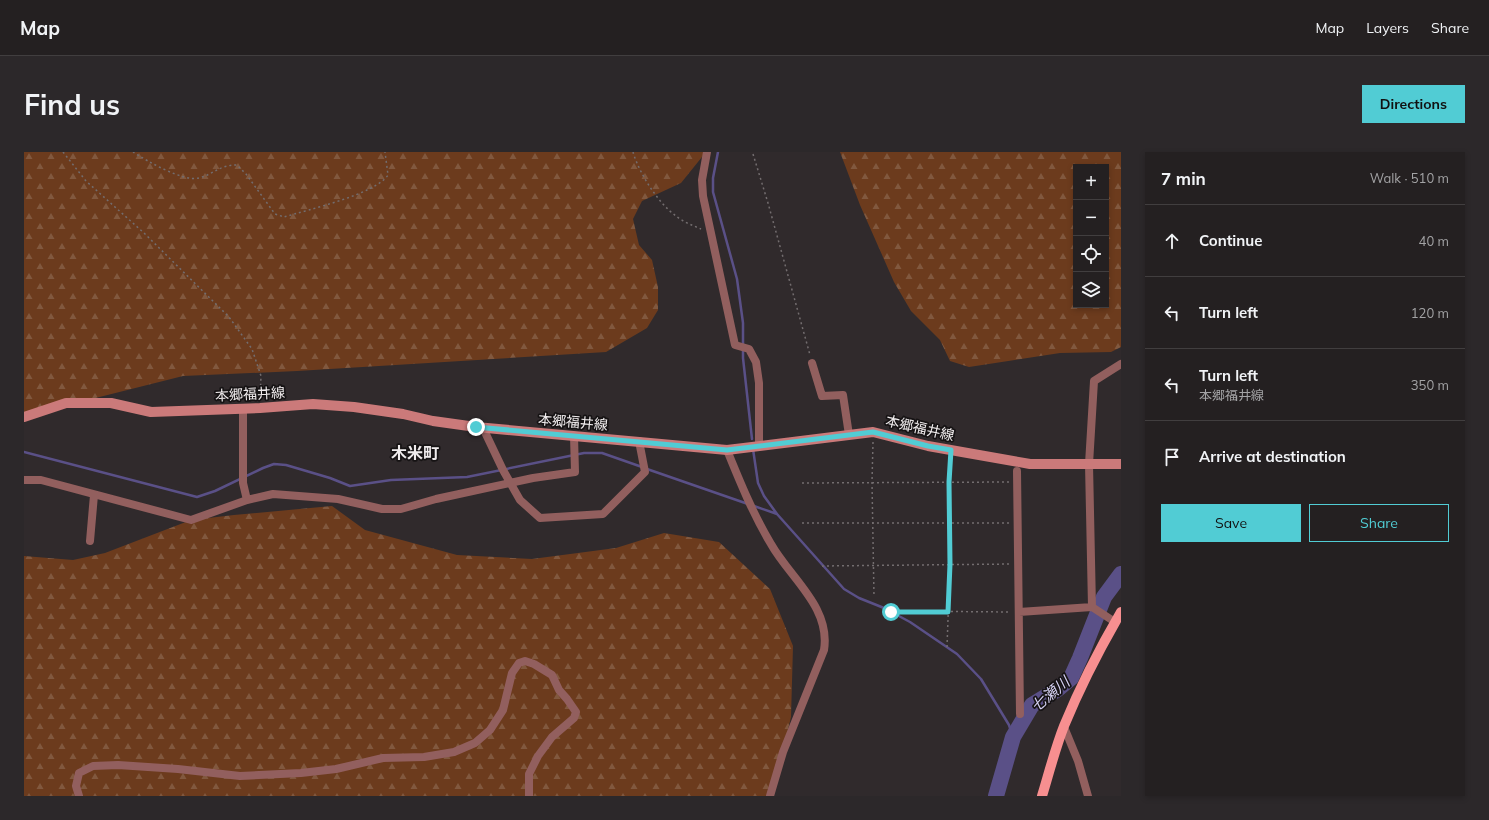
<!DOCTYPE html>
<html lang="en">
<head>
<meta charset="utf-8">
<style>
  body { margin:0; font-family:Mulish,"Noto Sans JP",sans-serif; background:#2c282a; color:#f1f3f6 }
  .controls { position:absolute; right:12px; top:12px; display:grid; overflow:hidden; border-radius:0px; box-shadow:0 2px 6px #0003 }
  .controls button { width:36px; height:36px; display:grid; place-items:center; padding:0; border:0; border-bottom:1px solid #413e3f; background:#242021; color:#f1f3f6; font:20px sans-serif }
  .stop { position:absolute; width:12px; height:12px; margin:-9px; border:3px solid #51ccd4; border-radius:50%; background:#fff }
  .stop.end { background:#51ccd4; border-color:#fff; box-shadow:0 1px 4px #0008 }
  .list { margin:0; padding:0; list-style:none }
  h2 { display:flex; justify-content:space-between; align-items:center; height:52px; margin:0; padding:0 16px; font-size:17px }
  h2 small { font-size:13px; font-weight:400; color:#a3a3a5 }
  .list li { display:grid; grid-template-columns:26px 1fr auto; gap:12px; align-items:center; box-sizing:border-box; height:72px; padding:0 16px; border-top:1px solid #413e3f }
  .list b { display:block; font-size:15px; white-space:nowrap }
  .list p { margin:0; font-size:13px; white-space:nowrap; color:#a3a3a5 }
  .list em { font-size:13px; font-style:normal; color:#a3a3a5 }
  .actions { display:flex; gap:8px; padding:12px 16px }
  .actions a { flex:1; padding:9px 0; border:1px solid #51ccd4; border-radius:0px; text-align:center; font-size:14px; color:#51ccd4 }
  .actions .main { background:#51ccd4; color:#111 }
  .icon { flex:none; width:22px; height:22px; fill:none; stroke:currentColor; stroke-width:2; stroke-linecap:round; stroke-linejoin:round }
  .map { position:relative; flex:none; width:1097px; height:644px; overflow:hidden; border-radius:0px }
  header { display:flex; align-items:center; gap:24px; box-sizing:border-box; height:56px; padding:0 20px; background:#242021; border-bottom:1px solid #413e3f }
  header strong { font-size:19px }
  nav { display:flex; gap:22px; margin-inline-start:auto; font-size:14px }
  .intro { display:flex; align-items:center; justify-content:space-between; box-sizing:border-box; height:96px; padding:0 24px }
  h1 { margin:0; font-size:28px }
  .button { padding:10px 18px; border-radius:0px; background:#51ccd4; color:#111; font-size:14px; font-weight:700 }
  main { display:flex; gap:24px; padding:0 24px }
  aside { flex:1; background:#242021; border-radius:0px; box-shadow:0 2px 6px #0003 }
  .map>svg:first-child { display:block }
  .forest { fill:url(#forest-firs); fill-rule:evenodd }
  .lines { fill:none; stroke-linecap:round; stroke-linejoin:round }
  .stream { stroke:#5a5087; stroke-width:2.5 }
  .river { stroke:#5a5087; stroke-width:16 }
  .path { stroke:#736d6f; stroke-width:1.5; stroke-dasharray:2 3; stroke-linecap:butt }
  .street { stroke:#925f5e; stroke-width:8 }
  .secondary { stroke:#cb7a7a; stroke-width:10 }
  .primary { stroke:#f78f90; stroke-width:10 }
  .route { stroke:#51ccd4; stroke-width:5 }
  .labels { text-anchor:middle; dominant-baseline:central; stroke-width:3.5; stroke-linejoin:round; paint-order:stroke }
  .street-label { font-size:14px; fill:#f0eced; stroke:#161314 }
  .water-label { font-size:15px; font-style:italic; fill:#d7d3f5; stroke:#161314 }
  .quarter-label { font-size:16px; font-weight:bold; fill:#f0eced; stroke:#161314 }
</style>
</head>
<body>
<header>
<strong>Map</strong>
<nav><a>Map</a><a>Layers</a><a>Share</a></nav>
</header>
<div class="intro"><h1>Find us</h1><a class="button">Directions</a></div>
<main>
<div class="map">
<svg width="1097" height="644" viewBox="0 0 1097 644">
  <defs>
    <pattern id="forest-firs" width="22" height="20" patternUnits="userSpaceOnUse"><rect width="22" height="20" fill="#6c3b1d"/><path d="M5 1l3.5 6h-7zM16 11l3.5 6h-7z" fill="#81583e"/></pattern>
  </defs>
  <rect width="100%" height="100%" fill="#302a2c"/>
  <path class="forest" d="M0,0H682L657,31L618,49L609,67L615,93L628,108L634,135V158L623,176L582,200L273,219L159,224L0,264Z
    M816,0H1097V195L1087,200L1036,201L945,215L926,209L916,188L887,159L870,130L836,53ZM1052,15H1082V153H1052Z
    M308,354L341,378L433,403L508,407L592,396L640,381L695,390L746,437L769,494L767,565L748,644H0V404L49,408L81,401L167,368L210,363Z"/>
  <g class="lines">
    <path class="stream" d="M694,0L689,26V40L713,127L719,171V206L728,287
      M729,297L734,331L740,344L753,362L820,437L835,446L860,456L886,470L933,502L957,527L985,573L989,585
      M0,300L173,345L191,339L239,316L250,312L262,313L306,326L326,334L367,328L443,325L560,301H578L618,315
      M623,317L724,352
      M730,354L753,362"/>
    <path class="river" d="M972,644L989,585L1008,553L1034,537L1047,526L1056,506L1080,445L1097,422"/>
    <path class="path" d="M39,0L62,29L120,81L205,165L228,197L237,224L236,248
      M109,0C123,9 159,30 175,26C190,22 195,13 213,13L222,22L251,62L260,65C283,58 352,42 364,23L361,0
      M609,0C615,21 634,51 652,64C659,70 668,73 677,77
      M729,2L744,51L786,203
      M849,290L848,330L850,445
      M778,331L985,330
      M778,371H986
      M798,414L987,412
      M867,459L987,460
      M923,495L926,412L925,330L927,308"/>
    <path class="street" d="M683,0L678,28L679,44L711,193L725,197L732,210L735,231V294
      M788,211L798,244L819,243L825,283
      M459,276L479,318L496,348L516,366L579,362L621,320L615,289
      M703,298C716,330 729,362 747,392C766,426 807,455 800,498L759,600L746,644
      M993,319L996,562
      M0,328H17L167,368L223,348L219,331V256
      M223,348L249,342L314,347L358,357H377L412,347L509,326L551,320L550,284
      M66,389L70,343
      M1068,455L1091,470
      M995,460L1068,455L1065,312L1070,229L1097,212
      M1040,575L1054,609L1064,644
      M55,644L52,634L55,621L69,614L94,613L154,617L216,624L277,621L312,617L359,606L400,605L430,600L451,591L466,578L479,558L488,521L495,511L501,509L510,512L528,523L535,538L543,547L552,560L550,566L528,585L514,604L505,622V644"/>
    <path class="secondary" d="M0,265L42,251H87L127,260L236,256L289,252L330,255L379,262L409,269L452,275L703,298L849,280L904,294L1006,312H1097"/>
    <path class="primary" d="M1018,644C1025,621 1031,597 1040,574C1056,535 1076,496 1097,460"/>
  </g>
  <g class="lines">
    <path class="route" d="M452,275L703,298L849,280L904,294L927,298L925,330L926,412L924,460H867"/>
  </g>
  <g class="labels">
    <g class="street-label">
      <text transform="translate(226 242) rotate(-3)">本郷福井線</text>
      <text transform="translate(549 270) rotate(5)">本郷福井線</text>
      <text transform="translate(896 276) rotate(13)">本郷福井線</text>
    </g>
    <g class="water-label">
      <text transform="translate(1026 542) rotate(-40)">七瀬川</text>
    </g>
    <g class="quarter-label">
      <text x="391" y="301">木米町</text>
    </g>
  </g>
</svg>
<div class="controls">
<button>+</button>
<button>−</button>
<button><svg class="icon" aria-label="locate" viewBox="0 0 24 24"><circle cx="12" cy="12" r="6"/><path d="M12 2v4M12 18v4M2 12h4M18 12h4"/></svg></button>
<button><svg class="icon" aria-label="layers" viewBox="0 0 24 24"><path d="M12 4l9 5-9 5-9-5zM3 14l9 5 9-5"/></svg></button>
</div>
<div class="stop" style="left:867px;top:460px"></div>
<div class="stop end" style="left:452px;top:275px"></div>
</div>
<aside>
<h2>7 min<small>Walk · 510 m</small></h2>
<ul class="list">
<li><svg class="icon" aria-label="ahead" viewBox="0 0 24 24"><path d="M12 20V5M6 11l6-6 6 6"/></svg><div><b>Continue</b></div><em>40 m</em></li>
<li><svg class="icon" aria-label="left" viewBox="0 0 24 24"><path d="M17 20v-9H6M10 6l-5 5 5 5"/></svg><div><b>Turn left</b></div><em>120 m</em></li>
<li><svg class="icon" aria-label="left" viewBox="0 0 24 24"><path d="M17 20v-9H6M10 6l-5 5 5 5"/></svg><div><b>Turn left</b><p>本郷福井線</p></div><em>350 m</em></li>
<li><svg class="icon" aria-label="arrive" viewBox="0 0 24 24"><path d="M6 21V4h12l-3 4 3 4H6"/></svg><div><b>Arrive at destination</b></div></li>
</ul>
<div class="actions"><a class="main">Save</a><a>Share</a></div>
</aside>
</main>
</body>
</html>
